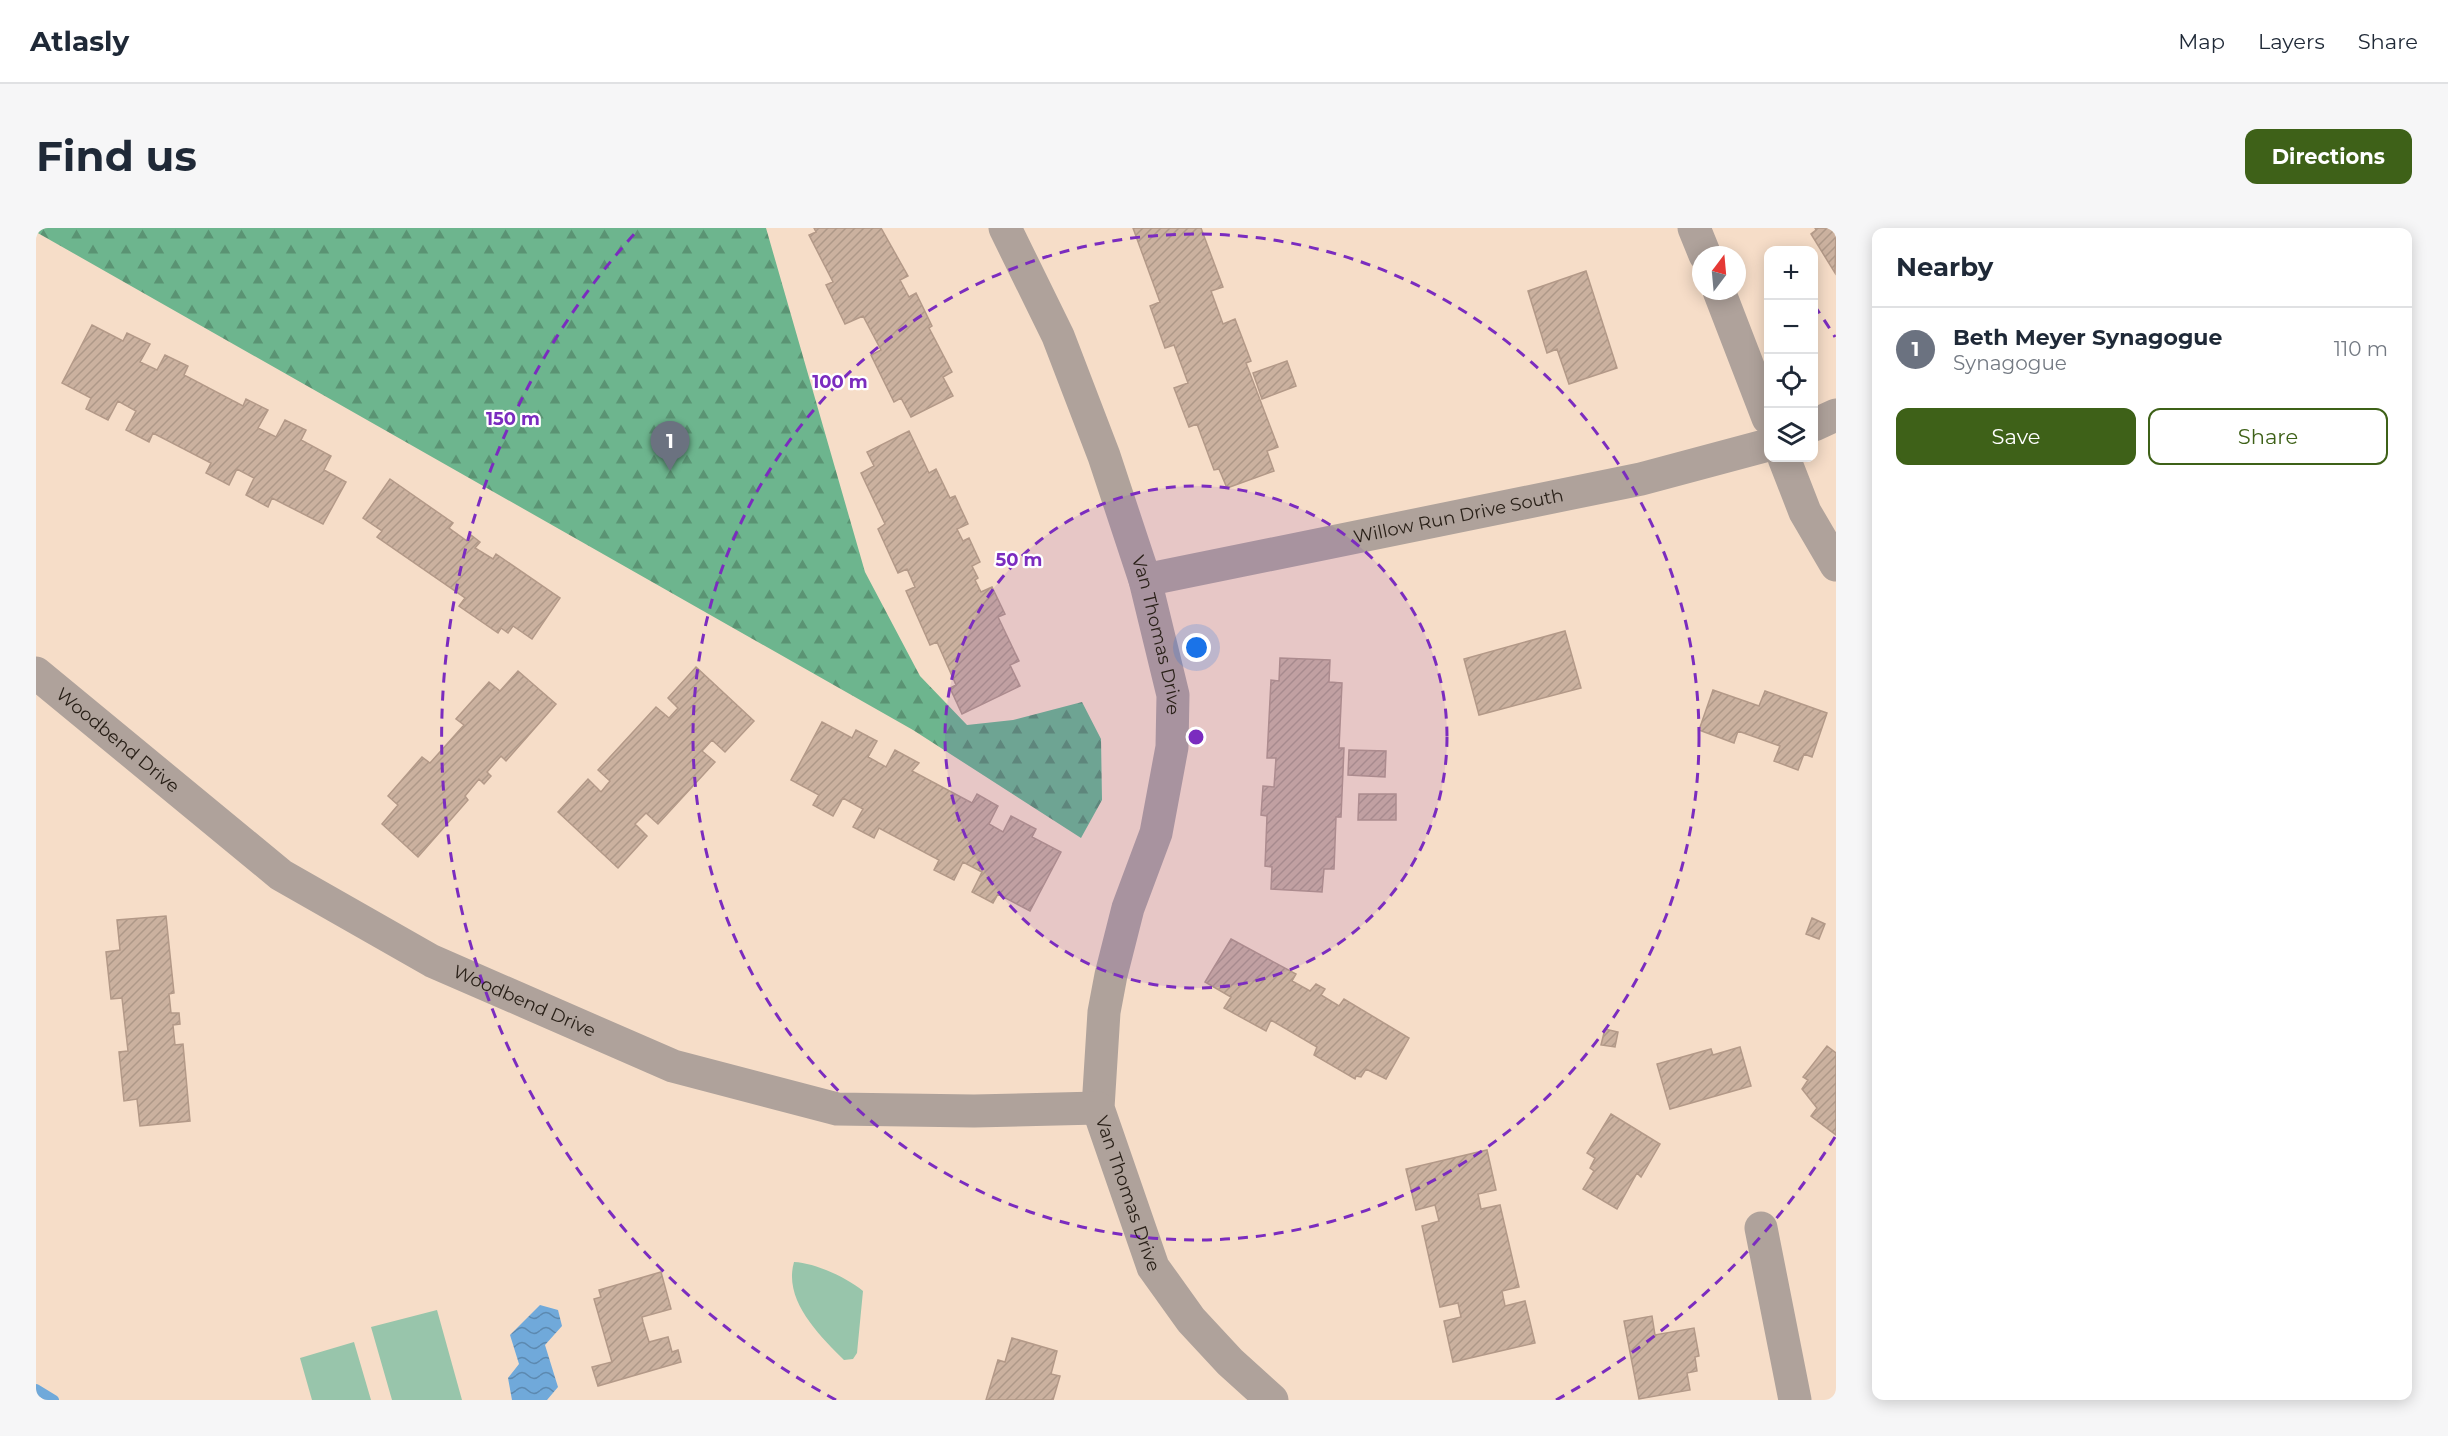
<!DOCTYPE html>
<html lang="en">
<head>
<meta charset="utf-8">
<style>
  body { margin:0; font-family:Montserrat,sans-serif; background:#f6f6f7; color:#1f2937 }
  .controls { position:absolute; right:18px; top:18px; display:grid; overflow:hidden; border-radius:12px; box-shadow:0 3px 15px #0003 }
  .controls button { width:54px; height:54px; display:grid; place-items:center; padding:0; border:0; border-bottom:2px solid #e0e1e3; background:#fff; color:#1f2937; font:30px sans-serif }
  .compass { position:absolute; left:1656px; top:18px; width:54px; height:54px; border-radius:50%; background:#fff; box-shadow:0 3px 15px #0003; rotate:16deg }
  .you { position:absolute; left:1161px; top:420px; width:21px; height:21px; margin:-15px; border:4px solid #fff; border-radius:50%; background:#1a73e8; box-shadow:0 0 0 9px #1a73e833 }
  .badge { display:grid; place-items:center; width:39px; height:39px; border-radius:50%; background:#3e6118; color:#fff; font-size:20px; font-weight:700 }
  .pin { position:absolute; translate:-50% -50px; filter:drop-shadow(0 2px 3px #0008) }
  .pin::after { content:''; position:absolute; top:32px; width:21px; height:18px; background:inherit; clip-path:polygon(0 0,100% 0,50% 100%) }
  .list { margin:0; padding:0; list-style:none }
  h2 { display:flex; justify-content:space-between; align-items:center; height:78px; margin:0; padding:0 24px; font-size:26px }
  h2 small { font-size:20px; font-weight:400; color:#747a83 }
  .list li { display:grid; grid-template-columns:39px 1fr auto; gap:18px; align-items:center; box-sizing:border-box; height:84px; padding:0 24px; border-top:2px solid #e0e1e3 }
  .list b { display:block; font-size:22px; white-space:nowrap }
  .list p { margin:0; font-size:20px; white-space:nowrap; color:#747a83 }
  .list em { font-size:20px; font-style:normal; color:#747a83 }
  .actions { display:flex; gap:12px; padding:18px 24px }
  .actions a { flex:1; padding:14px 0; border:2px solid #3e6118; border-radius:12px; text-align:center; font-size:21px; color:#3e6118 }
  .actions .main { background:#3e6118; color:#fff }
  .icon { flex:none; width:33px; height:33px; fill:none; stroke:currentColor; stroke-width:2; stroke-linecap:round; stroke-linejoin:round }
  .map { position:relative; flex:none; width:1800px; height:1172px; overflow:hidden; border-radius:12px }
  header { display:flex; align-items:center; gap:36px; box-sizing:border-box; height:84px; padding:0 30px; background:#fff; border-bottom:2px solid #e0e1e3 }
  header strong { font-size:28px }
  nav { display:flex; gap:33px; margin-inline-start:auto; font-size:21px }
  .intro { display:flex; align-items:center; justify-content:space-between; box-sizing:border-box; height:144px; padding:0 36px }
  h1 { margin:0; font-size:42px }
  .button { padding:15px 27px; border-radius:12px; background:#3e6118; color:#fff; font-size:21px; font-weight:700 }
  main { display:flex; gap:36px; padding:0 36px }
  aside { flex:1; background:#fff; border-radius:12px; box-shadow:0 3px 15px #0003 }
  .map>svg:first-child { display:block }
  .green { fill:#98c5ab }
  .forest { fill:url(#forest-firs) }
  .water { fill:url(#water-waves) }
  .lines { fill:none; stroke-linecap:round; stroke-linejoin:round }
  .stream { stroke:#70a9da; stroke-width:10 }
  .building { fill:url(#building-hatch); stroke:#b39988; stroke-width:1.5 }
  .minor { stroke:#afa29b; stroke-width:33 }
  .ring { fill:none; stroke:#7b2cbf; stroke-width:3; stroke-dasharray:10 8 }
  .labels { text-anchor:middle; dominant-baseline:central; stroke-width:4.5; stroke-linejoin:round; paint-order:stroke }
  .street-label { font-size:18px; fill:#292018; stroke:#fff }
  .centre { fill:#7b2cbf; stroke:#fff; stroke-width:3 }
  .ring-label { font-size:18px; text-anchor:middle; font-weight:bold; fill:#7b2cbf; stroke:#fff; stroke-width:4.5; stroke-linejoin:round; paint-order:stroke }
</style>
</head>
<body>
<header>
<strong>Atlasly</strong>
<nav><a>Map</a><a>Layers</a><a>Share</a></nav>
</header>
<div class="intro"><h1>Find us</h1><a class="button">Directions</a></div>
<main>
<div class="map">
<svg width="1800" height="1172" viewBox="0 0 1800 1172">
  <defs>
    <pattern id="forest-firs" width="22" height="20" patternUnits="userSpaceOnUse" patternTransform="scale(1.5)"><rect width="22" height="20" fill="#6db58e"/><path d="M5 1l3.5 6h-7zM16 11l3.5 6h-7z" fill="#5a9373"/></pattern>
    <pattern id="water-waves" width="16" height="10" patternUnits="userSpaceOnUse" patternTransform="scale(1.5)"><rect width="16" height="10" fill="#70a9da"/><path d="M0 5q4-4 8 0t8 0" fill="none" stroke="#5c89b0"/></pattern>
    <pattern id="building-hatch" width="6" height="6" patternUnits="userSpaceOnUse" patternTransform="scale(1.5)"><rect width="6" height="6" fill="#cbb19f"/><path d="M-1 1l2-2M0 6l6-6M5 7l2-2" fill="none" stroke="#ae9888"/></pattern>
  </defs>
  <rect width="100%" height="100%" fill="#f6ddc8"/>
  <path class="green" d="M758,1034C779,1035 810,1049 827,1063L821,1125L817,1131L808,1132C783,1107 747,1072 758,1034Z
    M401,1082L426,1172H356L335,1099Z
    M318,1114L335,1172H276L264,1130Z"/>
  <path class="forest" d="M0,0H730L829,344L884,448L931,497L977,492L1046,474L1065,511L1066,572L1045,610L877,502L0,4Z"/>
  <path class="water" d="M504,1077L522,1082L526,1098L509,1117L522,1159L511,1172H476L472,1150L483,1136L474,1107Z"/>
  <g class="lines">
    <path class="stream" d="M0,1161L18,1172"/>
  </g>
  <path class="building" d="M778,0H845L872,48L864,52L873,69L880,65L896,98L893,100L916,144L907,149L917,168L875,189L865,170L858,174L835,127L845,122L827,88L809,96L790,57L797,54L773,7L780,4Z
    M1097,0H1165L1187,59L1175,63L1187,96L1199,91L1215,133L1210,135L1242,219L1231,223L1238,243L1191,260L1183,241L1178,242L1161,196L1153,199L1138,160L1152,155L1138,117L1129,120L1114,78L1124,74Z
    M1779,0H1800L1799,45L1775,6L1780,2Z
    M1550,43L1581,140L1533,156L1521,121L1511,125L1492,63Z
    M56,97L87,113L91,105L114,116L104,134L121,142L129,127L152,138L148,147L207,178L210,171L232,182L222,200L240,209L249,192L270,202L265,212L295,228L288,242L310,254L287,296L236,270L232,279L210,267L218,250L201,241L193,257L170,245L175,235L117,205L113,214L90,202L100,183L82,173L72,192L50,181L55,170L26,155Z
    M1251,133L1260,158L1226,171L1217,145Z
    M873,203L893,245L900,241L914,270L919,268L932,296L921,301L927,313L933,310L944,334L936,338L942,350L939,352L945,364L956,359L969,386L962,389L983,433L974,437L984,458L926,486L914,460L920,457L901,414L894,417L870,363L879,359L871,341L862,345L842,301L849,296L825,245L838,238L831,224Z
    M354,251L417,295L413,300L431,313L435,307L444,314L439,320L457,331L460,326L524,370L496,411L477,398L472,405L465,400L462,405L423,378L429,370L341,309L346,303L327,290Z
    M1529,403L1545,460L1443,487L1428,431Z
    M1244,430L1294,432L1293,454L1306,455L1303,520H1308L1305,589H1300L1298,641H1288L1286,664L1235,661L1236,639L1229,638L1231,588L1225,587L1227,558L1238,559L1240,530H1231L1235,452L1243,453Z
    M660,439L718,493L689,524L676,512L666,523L679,534L622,596L610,585L599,596L611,608L582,640L522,584L552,551L565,564L574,553L562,542L620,479L633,490L642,480L632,470Z
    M482,443L520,476L470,533L465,528L451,544L455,548L448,556L443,551L429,568L432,572L382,629L346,596L362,577L352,568L386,529L394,535L428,497L420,491L453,454L464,463Z
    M1677,462L1723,478L1729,463L1791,485L1776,529L1768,526L1762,542L1738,533L1744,518L1702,503L1698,515L1663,502Z
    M786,494L816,510L820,502L841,513L832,529L850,539L859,522L883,535L876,543L936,575L941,566L962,578L953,596L967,604L975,588L1000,601L996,609L1025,624L994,683L962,666L957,675L936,664L946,644L927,634L918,652L898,642L903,632L843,600L838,610L817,599L827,581L807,570L797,588L777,577L783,567L755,552Z
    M1313,522L1350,523L1349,549L1312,547Z
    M1323,566H1360V592H1322Z
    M130,688L138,765L133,766L135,785H143L144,796L137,797L139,817L147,816L154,893L104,898L101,871L88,873L83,824L92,823L86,770L75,771L70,724L84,722L81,692Z
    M1776,690L1789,696L1783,711L1770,706Z
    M1195,711L1260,746L1256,753L1274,763L1280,756L1289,761L1285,767L1303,778L1308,771L1373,810L1350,851L1330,841L1325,849L1320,848L1319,851L1278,827L1281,819L1235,792L1230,803L1188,780L1195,769L1169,754Z
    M1569,801L1582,804L1579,819L1565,817Z
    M1791,818L1800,825V907L1775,888L1781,880L1766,861L1772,852L1767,849Z
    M1704,819L1715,858L1634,881L1621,836L1675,821L1677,827Z
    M1575,886L1624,916L1605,949L1601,945L1581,981L1547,961L1558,943L1554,940L1559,930L1551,925Z
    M1451,922L1460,962L1442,966L1445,981L1464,977L1483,1059L1466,1063L1469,1078L1489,1073L1499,1115L1417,1134L1408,1093L1425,1089L1422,1075L1404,1079L1386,998L1403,993L1399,977L1380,982L1370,941Z
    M625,1044L635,1081L606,1089L607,1094L613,1114L632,1109L636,1124L642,1122L645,1134L562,1158L556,1139L576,1134L558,1071L565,1069L563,1062Z
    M1616,1088L1619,1107L1658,1100L1663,1128L1659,1129L1661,1143L1651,1145L1654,1162L1603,1171L1588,1093Z
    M976,1110L1021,1123L1015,1146L1024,1148L1017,1172H950L962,1132L969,1134Z"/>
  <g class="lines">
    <g class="minor">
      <path id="s1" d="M969,0L1022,108L1068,228L1109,352L1137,467L1136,519L1120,605L1092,680L1075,747L1068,784L1062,880L1117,1039L1155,1092L1194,1134L1236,1172"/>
      <path d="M1658,0L1669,27"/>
      <path d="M1683,63L1732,190"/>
      <path d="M1778,197L1800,187"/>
      <path d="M1748,230L1769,284L1800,337"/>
      <path id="s2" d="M1109,352L1605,251L1732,217"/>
      <path id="s3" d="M0,445L245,647L396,733L637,838L801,881L938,883L1062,880"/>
      <path d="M1725,1000L1759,1172"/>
    </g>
  </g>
  <circle cx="1160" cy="509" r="251" fill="#7b2cbf" fill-opacity=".12"/>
  <g class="ring">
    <circle cx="1160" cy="509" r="251"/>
    <circle cx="1160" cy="509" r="503"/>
    <path d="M1799 909A754 754 0 0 1 1520 1172M800 1172A754 754 0 0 1 600 4M1778 77A754 754 0 0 1 1799 109"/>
  </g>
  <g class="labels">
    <g class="street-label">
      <text stroke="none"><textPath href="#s2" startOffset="320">Willow Run Drive South</textPath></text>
      <text stroke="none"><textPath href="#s1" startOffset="436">Van Thomas Drive</textPath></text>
      <text stroke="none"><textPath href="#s3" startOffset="106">Woodbend Drive</textPath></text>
      <text stroke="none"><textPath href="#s3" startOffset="592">Woodbend Drive</textPath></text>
      <text stroke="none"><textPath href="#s1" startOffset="1011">Van Thomas Drive</textPath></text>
    </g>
  </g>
  <circle cx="1160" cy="509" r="9" class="centre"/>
  <g class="ring-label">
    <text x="804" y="160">100 m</text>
    <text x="477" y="197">150 m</text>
    <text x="983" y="338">50 m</text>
  </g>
</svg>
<div class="controls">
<button>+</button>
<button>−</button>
<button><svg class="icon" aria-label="locate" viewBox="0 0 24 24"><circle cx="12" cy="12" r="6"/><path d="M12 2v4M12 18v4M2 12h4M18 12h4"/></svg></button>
<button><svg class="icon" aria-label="layers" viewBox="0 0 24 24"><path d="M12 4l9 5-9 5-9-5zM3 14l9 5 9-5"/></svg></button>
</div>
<svg class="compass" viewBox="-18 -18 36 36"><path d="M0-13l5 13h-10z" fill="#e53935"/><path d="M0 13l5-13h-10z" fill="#747a83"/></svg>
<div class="you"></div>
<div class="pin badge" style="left:634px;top:243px;background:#6b7280">1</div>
</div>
<aside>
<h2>Nearby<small></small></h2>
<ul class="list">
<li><span class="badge" style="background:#6b7280">1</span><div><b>Beth Meyer Synagogue</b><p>Synagogue</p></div><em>110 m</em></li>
</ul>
<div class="actions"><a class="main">Save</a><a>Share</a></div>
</aside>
</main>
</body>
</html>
